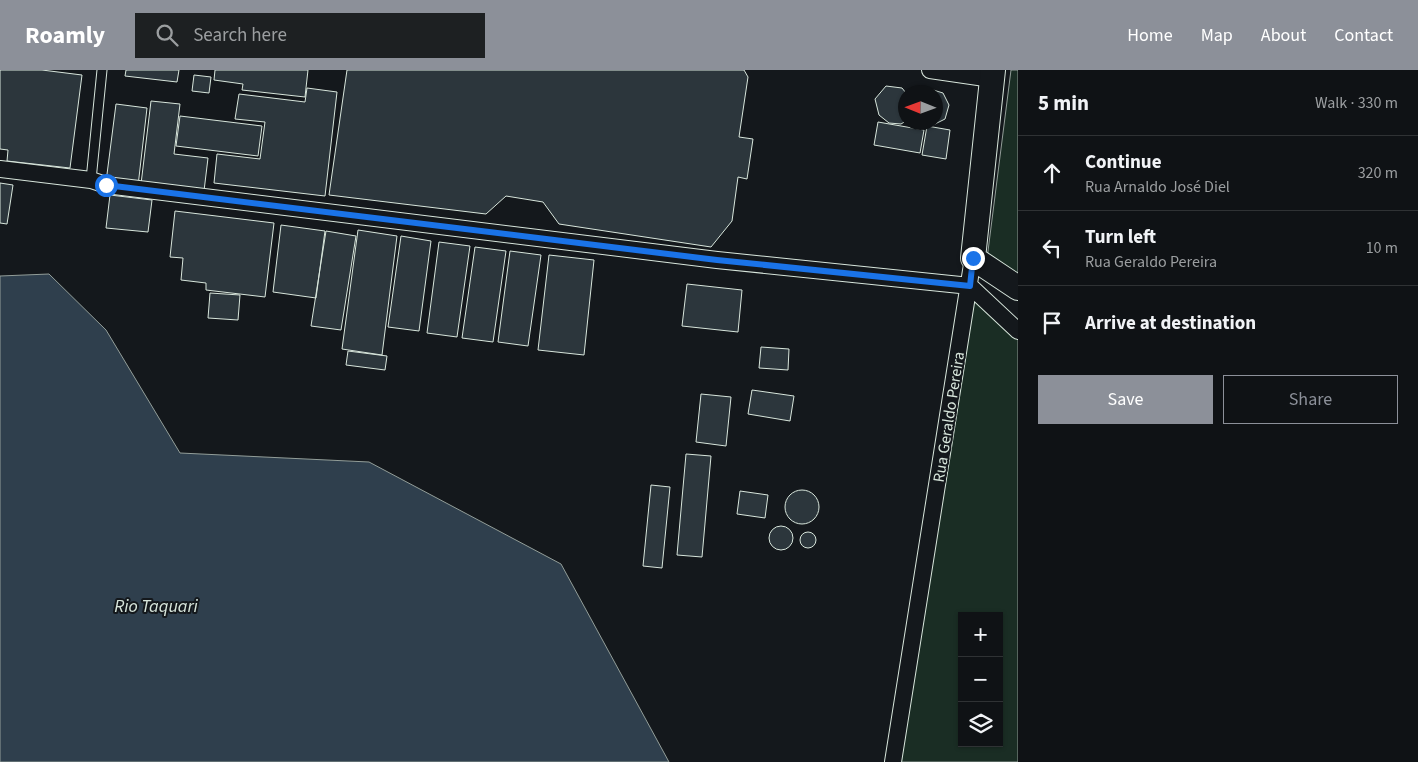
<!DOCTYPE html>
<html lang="en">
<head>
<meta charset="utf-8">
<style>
  body { margin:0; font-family:"Source Sans 3",sans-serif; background:#1d2022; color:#f1f3f6 }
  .controls { position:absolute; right:15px; bottom:15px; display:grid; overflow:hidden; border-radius:0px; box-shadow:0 1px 4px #0004 }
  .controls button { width:45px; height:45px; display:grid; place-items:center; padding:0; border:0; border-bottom:1px solid #2f3234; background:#0f1215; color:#f1f3f6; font:25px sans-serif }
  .compass { position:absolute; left:898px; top:15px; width:45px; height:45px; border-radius:50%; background:#0f1215; box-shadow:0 1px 4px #0004; rotate:271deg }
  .stop { position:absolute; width:15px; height:15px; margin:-11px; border:4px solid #1a73e8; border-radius:50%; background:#fff }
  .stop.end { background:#1a73e8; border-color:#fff; box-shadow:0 1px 5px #0008 }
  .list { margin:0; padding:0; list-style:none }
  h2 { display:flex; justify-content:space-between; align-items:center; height:65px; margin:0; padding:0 20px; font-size:21px }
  h2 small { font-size:16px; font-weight:400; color:#9b9ea0 }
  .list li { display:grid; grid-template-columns:32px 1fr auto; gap:15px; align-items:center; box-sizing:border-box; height:75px; padding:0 20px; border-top:1px solid #2f3234 }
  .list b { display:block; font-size:19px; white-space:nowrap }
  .list p { margin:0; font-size:16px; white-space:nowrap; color:#9b9ea0 }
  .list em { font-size:16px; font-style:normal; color:#9b9ea0 }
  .actions { display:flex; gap:10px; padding:15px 20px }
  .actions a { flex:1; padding:11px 0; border:1px solid #8c9099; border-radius:0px; text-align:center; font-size:18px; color:#8c9099 }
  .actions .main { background:#8c9099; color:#fff }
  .icon { flex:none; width:28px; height:28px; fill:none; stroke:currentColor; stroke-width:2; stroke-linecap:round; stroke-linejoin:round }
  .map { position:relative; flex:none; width:1018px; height:692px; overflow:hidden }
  header { display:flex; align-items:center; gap:30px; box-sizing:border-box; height:70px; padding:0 25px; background:#8c9099; color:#fff }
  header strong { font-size:24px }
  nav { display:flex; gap:28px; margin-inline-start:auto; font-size:18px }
  .search { width:350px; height:45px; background:#1d2022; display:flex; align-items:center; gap:12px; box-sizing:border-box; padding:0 18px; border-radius:0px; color:#9b9ea0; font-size:19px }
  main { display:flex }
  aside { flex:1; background:#0f1215 }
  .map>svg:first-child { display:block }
  .green { fill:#1a2d24; stroke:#939e99; fill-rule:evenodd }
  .water { fill:#2f3f4d; stroke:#939e99 }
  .building { fill:#2c363c; stroke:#d8e6dc }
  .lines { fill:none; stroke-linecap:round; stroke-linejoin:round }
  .lane-casing { stroke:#d8e6dc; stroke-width:11 }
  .street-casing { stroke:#d8e6dc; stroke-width:18 }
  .secondary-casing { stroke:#d8e6dc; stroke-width:26 }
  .lane { stroke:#14181c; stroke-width:9 }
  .street { stroke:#14181c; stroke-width:16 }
  .secondary { stroke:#14181c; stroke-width:24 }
  .route { stroke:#1a73e8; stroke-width:6 }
  .labels { text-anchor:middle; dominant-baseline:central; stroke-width:4; stroke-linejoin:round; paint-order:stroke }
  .street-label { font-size:16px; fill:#d8e6dc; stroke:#14181c }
  .water-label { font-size:18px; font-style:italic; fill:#d8e6dc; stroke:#14181c }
</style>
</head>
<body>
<header>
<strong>Roamly</strong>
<div class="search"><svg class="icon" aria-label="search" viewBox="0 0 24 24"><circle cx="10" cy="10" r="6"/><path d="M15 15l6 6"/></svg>Search here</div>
<nav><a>Home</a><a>Map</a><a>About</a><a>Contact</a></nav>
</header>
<main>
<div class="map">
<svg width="1018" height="692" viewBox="0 0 1018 692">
  <rect width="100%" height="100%" fill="#14181c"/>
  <path class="green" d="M1011,0H1018V210L987,189Z
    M970,216L1018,263V692H893ZM962,546H999V673H962Z"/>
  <path class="water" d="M49,204L106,260L180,383L369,392L561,494L669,692H0V206Z"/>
  <path class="building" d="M0,0H42L82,5L70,98L7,91L8,80L0,79Z
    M126,0H179L177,12L125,6Z
    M215,0H308L305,27L242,20L243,14L214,10Z
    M347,0H744L748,7L739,67L753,69L747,109L738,107L732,151L711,177L559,154L543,132L506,126L486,144L329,125Z
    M194,5L211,7L209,23L192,21Z
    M886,16L902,18L906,23V51L901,54L889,53L879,45L875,29Z
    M307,18L337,22L325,126L214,113L217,84L260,89L265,52L235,49L239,24L305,32Z
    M930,19L943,23L949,35L945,49L933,55L923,52H936V22H922Z
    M151,31L180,34L174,84L208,88L204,121L141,114Z
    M116,34L147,38L138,116L106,112Z
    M180,46L262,56L258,86L176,76Z
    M878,52L924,60L920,83L874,75Z
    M927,56L950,60L946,89L922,85Z
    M0,113L13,115L7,154L0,153Z
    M110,125L152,130L148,162L106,158Z
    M175,141L274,153L265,227L206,220V213L181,210L183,188L170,187Z
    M281,155L325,161L316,228L273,222Z
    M358,160L397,166L382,285L342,279Z
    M326,161L356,166L341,260L311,256Z
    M401,166L431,171L419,261L388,257Z
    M439,172L470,176L457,267L427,263Z
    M475,177L506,181L493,272L462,268Z
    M510,181L541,185L528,276L498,272Z
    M549,185L594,190L584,285L538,280Z
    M687,214L742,220L738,262L682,256Z
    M210,223L240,225L238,250L208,248Z
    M761,277L789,279L788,300L759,298Z
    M348,281L387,286L385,300L346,295Z
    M752,320L794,326L790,351L748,344Z
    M701,324L731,327L726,376L696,372Z
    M686,384L711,386L702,487L677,485Z
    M651,415L670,417L662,498L643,496Z
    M785 437a17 17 0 1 1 34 0a17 17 0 1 1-34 0Z
    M740,421L768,425L765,448L737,444Z
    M769 468a12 12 0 1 1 24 0a12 12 0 1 1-24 0Z
    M800 470a8 8 0 1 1 16 0a8 8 0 1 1-16 0Z"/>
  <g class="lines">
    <defs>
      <path id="lane" d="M91,110L102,0"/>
      <path id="street" d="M930,0L992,9
        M0,99L91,110L106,115L717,190L970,216
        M970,216L1018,261
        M893,692L973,188"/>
      <path id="secondary" d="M993,0L973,188L1018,218"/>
    </defs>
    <use href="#lane" class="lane-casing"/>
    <use href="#street" class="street-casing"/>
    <use href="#secondary" class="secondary-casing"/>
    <use href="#lane" class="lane"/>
    <use href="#street" class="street"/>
    <use href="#secondary" class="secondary"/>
  </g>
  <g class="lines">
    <path class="route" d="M106,115L717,190L970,216L973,188"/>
  </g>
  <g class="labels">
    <g class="street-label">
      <text transform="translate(949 347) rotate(-81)">Rua Geraldo Pereira</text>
    </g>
    <g class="water-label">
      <text x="156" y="536">Rio Taquari</text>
    </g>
  </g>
</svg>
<div class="controls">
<button>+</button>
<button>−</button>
<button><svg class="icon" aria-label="layers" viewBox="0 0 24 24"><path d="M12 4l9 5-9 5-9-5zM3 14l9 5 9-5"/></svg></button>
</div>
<svg class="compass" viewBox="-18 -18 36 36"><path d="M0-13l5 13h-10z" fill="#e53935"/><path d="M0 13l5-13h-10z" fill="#9b9ea0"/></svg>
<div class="stop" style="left:106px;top:115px"></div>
<div class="stop end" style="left:973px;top:188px"></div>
</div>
<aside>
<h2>5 min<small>Walk · 330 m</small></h2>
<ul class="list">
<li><svg class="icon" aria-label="ahead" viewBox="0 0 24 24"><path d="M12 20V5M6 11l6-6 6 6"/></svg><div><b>Continue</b><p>Rua Arnaldo José Diel</p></div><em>320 m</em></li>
<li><svg class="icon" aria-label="left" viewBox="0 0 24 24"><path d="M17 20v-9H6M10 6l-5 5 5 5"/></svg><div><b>Turn left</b><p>Rua Geraldo Pereira</p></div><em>10 m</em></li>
<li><svg class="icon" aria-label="arrive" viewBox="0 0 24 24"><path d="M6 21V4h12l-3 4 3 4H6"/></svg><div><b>Arrive at destination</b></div></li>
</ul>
<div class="actions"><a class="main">Save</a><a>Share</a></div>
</aside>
</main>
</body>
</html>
